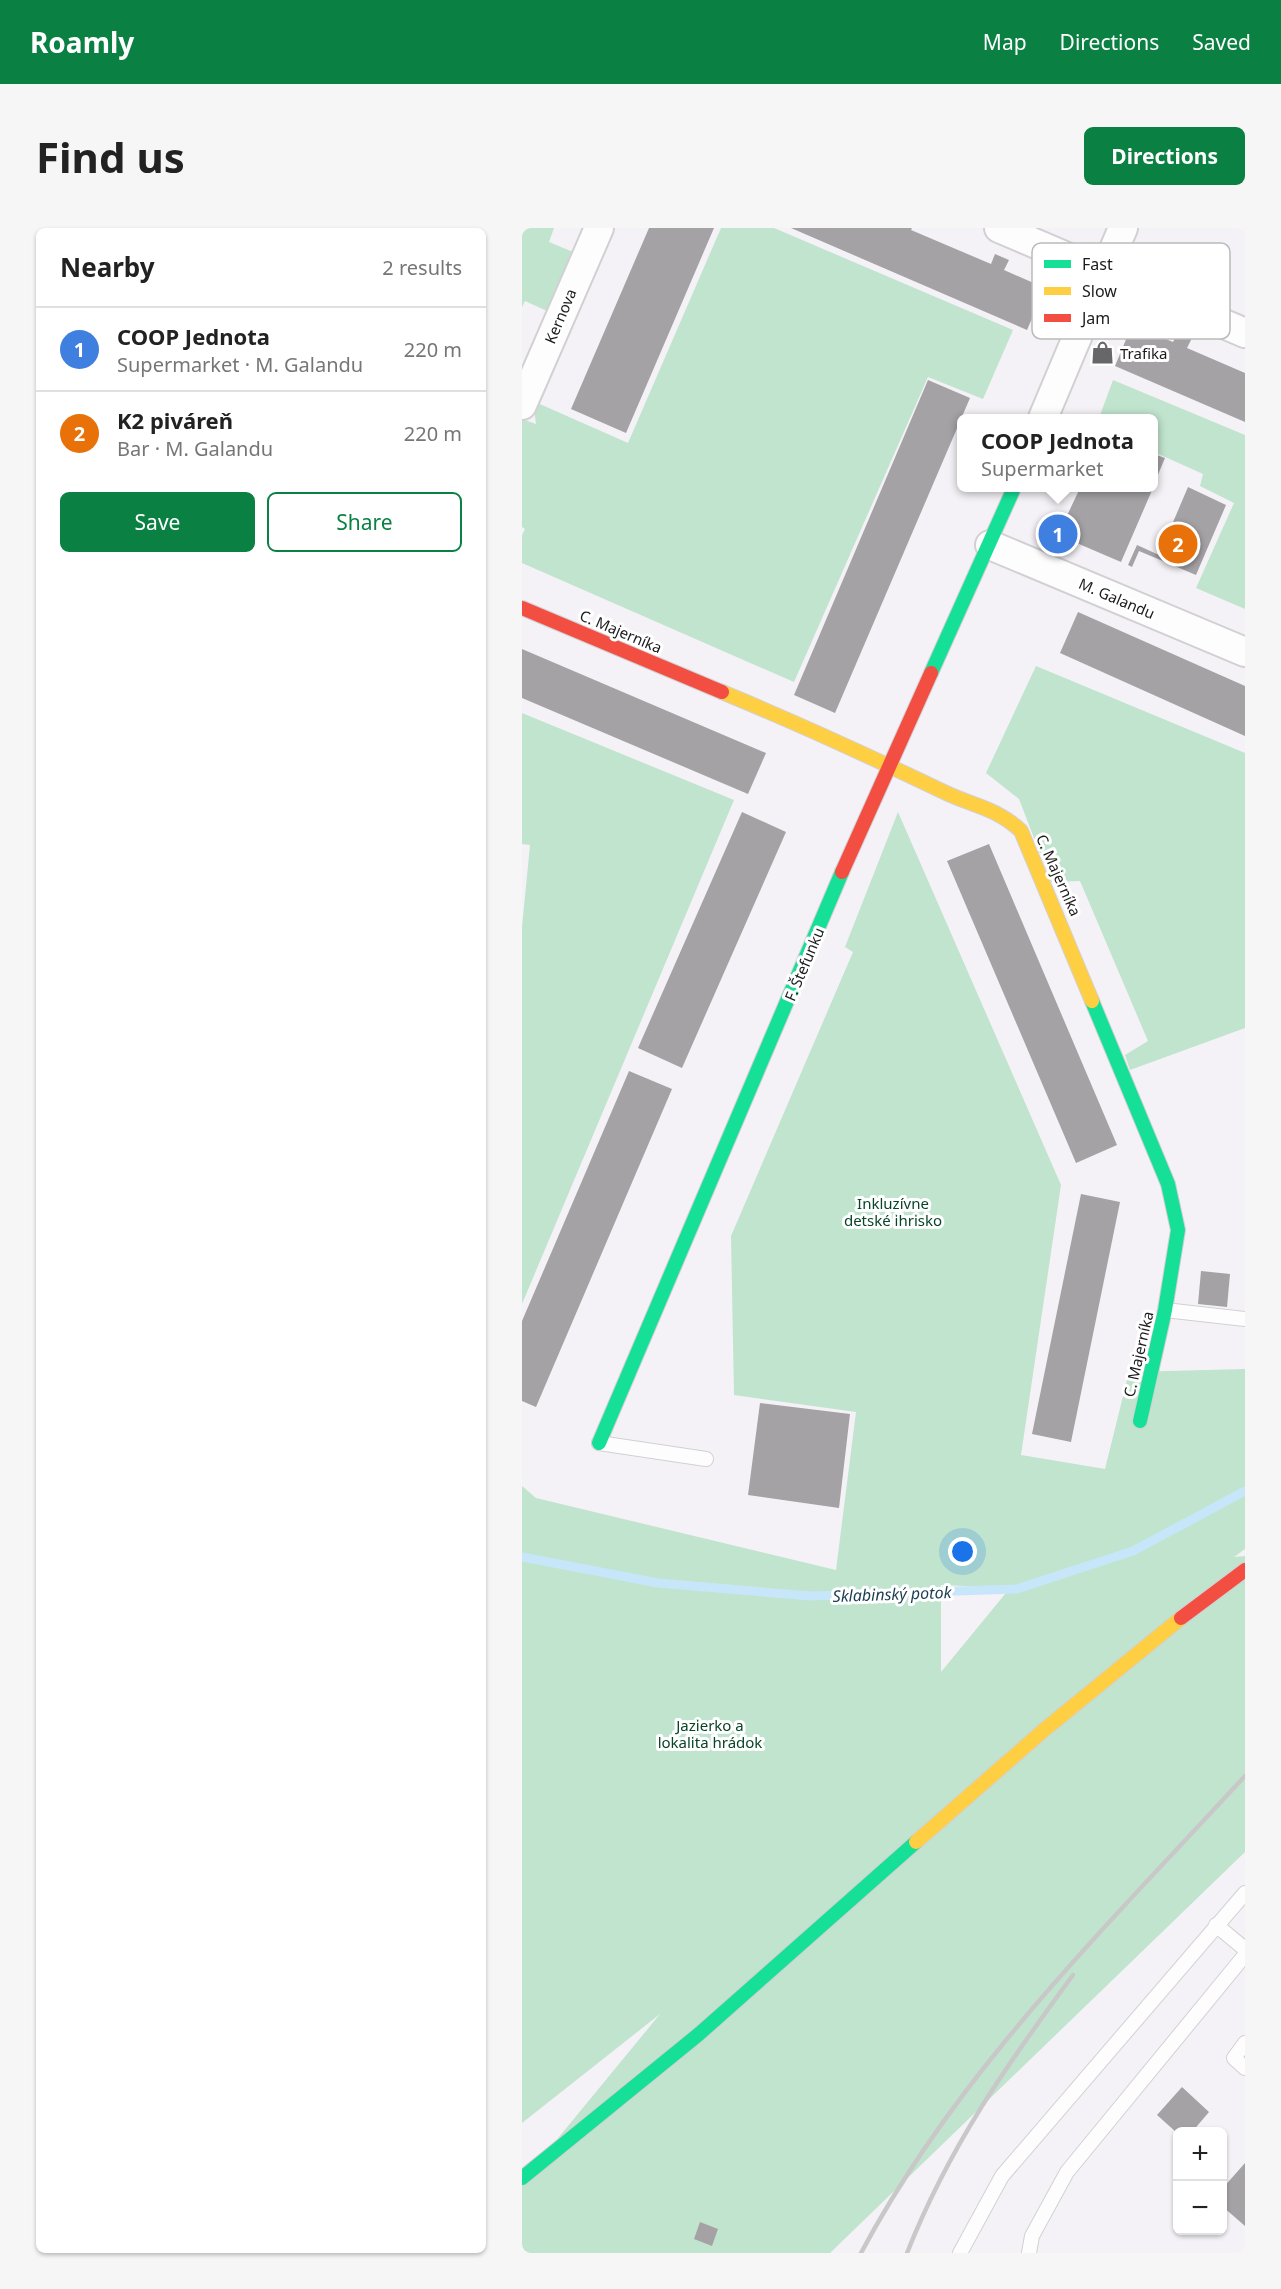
<!DOCTYPE html>
<html lang="en">
<head>
<meta charset="utf-8">
<style>
  body { margin:0; font-family:"Noto Sans",sans-serif; background:#f6f6f6; color:#222 }
  .controls { position:absolute; right:18px; bottom:18px; display:grid; overflow:hidden; border-radius:9px; box-shadow:0 2px 4px #0004 }
  .controls button { width:54px; height:54px; display:grid; place-items:center; padding:0; border:0; border-bottom:2px solid #e0e0e0; background:#fff; color:#222; font:30px sans-serif }
  .you { position:absolute; left:441px; top:1324px; width:21px; height:21px; margin:-15px; border:4px solid #fff; border-radius:50%; background:#1a73e8; box-shadow:0 0 0 9px #1a73e833 }
  .badge { display:grid; place-items:center; width:39px; height:39px; border-radius:50%; background:#0b8043; color:#fff; font-size:20px; font-weight:700 }
  .pin { position:absolute; translate:-50% -50%; border:3px solid #fff; box-shadow:0 2px 6px #0006 }
  .popup { position:absolute; left:435px; top:186px; width:201px; height:78px; box-sizing:border-box; display:grid; place-content:center; border-radius:9px; background:#fff; filter:drop-shadow(0 2px 4px #0005); font-size:20px; white-space:nowrap; color:#767676 }
  .popup b { font-size:22px; color:#222 }
  .popup::after { content:''; position:absolute; left:50%; top:100%; margin-left:-12px; border:12px solid transparent; border-top-color:#fff }
  .list { margin:0; padding:0; list-style:none }
  h2 { display:flex; justify-content:space-between; align-items:center; height:78px; margin:0; padding:0 24px; font-size:26px }
  h2 small { font-size:20px; font-weight:400; color:#767676 }
  .list li { display:grid; grid-template-columns:39px 1fr auto; gap:18px; align-items:center; box-sizing:border-box; height:84px; padding:0 24px; border-top:2px solid #e0e0e0 }
  .list b { display:block; font-size:22px; white-space:nowrap }
  .list p { margin:0; font-size:20px; white-space:nowrap; color:#767676 }
  .list em { font-size:20px; font-style:normal; color:#767676 }
  .actions { display:flex; gap:12px; padding:18px 24px }
  .actions a { flex:1; padding:14px 0; border:2px solid #0b8043; border-radius:9px; text-align:center; font-size:21px; color:#0b8043 }
  .actions .main { background:#0b8043; color:#fff }
  .map { position:relative; flex:none; width:723px; height:2025px; overflow:hidden; border-radius:9px }
  header { display:flex; align-items:center; gap:36px; box-sizing:border-box; height:84px; padding:0 30px; background:#0b8043; color:#fff }
  header strong { font-size:28px }
  nav { display:flex; gap:33px; margin-inline-start:auto; font-size:21px }
  .intro { display:flex; align-items:center; justify-content:space-between; box-sizing:border-box; height:144px; padding:0 36px }
  h1 { margin:0; font-size:42px }
  .button { padding:15px 27px; border-radius:9px; background:#0b8043; color:#fff; font-size:21px; font-weight:700 }
  main { display:flex; gap:36px; padding:0 36px }
  aside { flex:1; background:#fff; border-radius:9px; box-shadow:0 2px 4px #0004 }
  .map>svg:first-child { display:block }
  .green { fill:#c0e4ce; fill-rule:evenodd }
  .lines { fill:none; stroke-linecap:round; stroke-linejoin:round }
  .stream { stroke:#c8e6fa; stroke-width:9 }
  .building { fill:#a4a2a5 }
  .lane-casing { stroke:#d2d0d3; stroke-width:16 }
  .street-casing { stroke:#d2d0d3; stroke-width:32 }
  .fast-casing { stroke:#d2d0d3; stroke-width:16 }
  .slow-casing { stroke:#d2d0d3; stroke-width:16 }
  .jam-casing { stroke:#d2d0d3; stroke-width:16 }
  .lane { stroke:#fdfdfe; stroke-width:14 }
  .street { stroke:#fdfdfe; stroke-width:28 }
  .fast { stroke:#16e098; stroke-width:14 }
  .slow { stroke:#ffcf43; stroke-width:14 }
  .jam { stroke:#f24e42; stroke-width:14 }
  .rail { stroke:#c9c8c9; stroke-width:4.5 }
  .labels { text-anchor:middle; dominant-baseline:central; stroke-width:6; stroke-linejoin:round; paint-order:stroke }
  .street-label { font-size:15px; fill:#1b1a1c; stroke:#fff }
  .poi-label { font-size:15px; fill:#1b1a1c; stroke:#fff; text-anchor:start }
  .park-label { font-size:15px; fill:#084426; stroke:#fff }
  .water-label { font-size:16px; font-style:italic; fill:#1a3d50; stroke:#fff }
  .key { fill:#fff; stroke:#bbbabb; stroke-width:1.5 }
  .key-label { font-size:16px; fill:#1b1a1c }
</style>
</head>
<body>
<header>
<strong>Roamly</strong>
<nav><a>Map</a><a>Directions</a><a>Saved</a></nav>
</header>
<div class="intro"><h1>Find us</h1><a class="button">Directions</a></div>
<main>
<aside>
<h2>Nearby<small>2 results</small></h2>
<ul class="list">
<li><span class="badge" style="background:#3f7fe0">1</span><div><b>COOP Jednota</b><p>Supermarket · M. Galandu</p></div><em>220 m</em></li>
<li><span class="badge" style="background:#e8710a">2</span><div><b>K2 piváreň</b><p>Bar · M. Galandu</p></div><em>220 m</em></li>
</ul>
<div class="actions"><a class="main">Save</a><a>Share</a></div>
</aside>
<div class="map">
<svg width="723" height="2025" viewBox="0 0 723 2025">
  <rect width="100%" height="100%" fill="#f4f2f6"/>
  <path class="green" d="M3,0H32L27,14L51,24L25,83L3,73L0,79V6Z
    M199,0H252L491,102L461,171L406,149L272,454L0,335V307L3,301L0,299V191L14,196L11,173L106,215Z
    M591,152L723,207V381L674,360L712,275L678,258L681,246L632,224V190H577Z
    M514,438L723,525V800L608,842L603,827L626,813L558,653L529,654L497,571L464,545Z
    M0,485L212,572L0,1076V699L8,617L0,616Z
    M376,584L539,957L499,1227L583,1241L607,1144L723,1141V1321L712,1329L723,1328V1624L308,2025H0V1954L138,1786L0,1895V1258L14,1270L314,1342L334,1184L212,1167L209,1008L331,724L323,719ZM419,1357L488,1360L419,1444Z"/>
  <g class="lines">
    <path class="stream" d="M0,1329L136,1355L288,1368L495,1361L611,1323L723,1263"/>
  </g>
  <path class="building" d="M127,0H192L104,205L49,181Z
    M269,0H390L389,2L469,36L473,26L487,32L482,42L523,60L505,102Z
    M610,97L651,114L656,104L670,110L665,120L723,145V194L593,138Z
    M406,152L448,170L313,485L272,467Z
    M632,226L643,230L632,256Z
    M666,259L704,277L674,347L617,323L610,339L606,337L615,317L637,327Z
    M558,260H631L599,334L550,313L530,319L523,302L542,294Z
    M556,384L723,458V508L538,425Z
    M0,421L244,525L226,566L0,470Z
    M220,584L264,604L160,840L116,820Z
    M467,616L595,917L554,935L425,633Z
    M107,843L150,861L14,1179L0,1173V1093Z
    M559,966L598,974L549,1214L510,1206Z
    M679,1043L708,1046L705,1079L676,1076Z
    M238,1175L328,1186L317,1280L226,1267Z
    M660,1859L687,1884L670,1904H654L635,1887Z
    M723,1935V1998L700,1978V1961Z
    M178,1994L196,2001L190,2018L172,2011Z"/>
  <g class="lines">
    <defs>
      <path id="lane" d="M643,1082L723,1091
        M77,1215L184,1231
        M694,1697L723,1721
        M723,1815L712,1830L723,1840
        M438,2025L480,1948L723,1665
        M507,2025L510,2008L545,1944L723,1727"/>
      <path id="street" d="M477,0L723,105
        M0,177L77,0
        M521,190L601,0
        M468,317L723,424"/>
      <path id="fast" d="M409,445L492,260
        M570,773L646,956L656,1002L643,1082L618,1193
        M77,1215L320,644
        M0,1950L177,1806L394,1614"/>
      <path id="slow" d="M200,464C275,495 349,529 422,564C451,578 475,580 499,603L570,773
        M394,1614L522,1502L659,1390"/>
      <path id="jam" d="M0,380L200,464
        M320,644L409,445
        M659,1390L723,1342"/>
    </defs>
    <use href="#lane" class="lane-casing"/>
    <use href="#street" class="street-casing"/>
    <use href="#fast" class="fast-casing"/>
    <use href="#slow" class="slow-casing"/>
    <use href="#jam" class="jam-casing"/>
    <use href="#lane" class="lane"/>
    <use href="#street" class="street"/>
    <use href="#fast" class="fast"/>
    <use href="#slow" class="slow"/>
    <use href="#jam" class="jam"/>
    <path class="rail" d="M339,2025C436,1843 585,1698 723,1548
      M385,2025C427,1919 484,1838 551,1747"/>
  </g>
  <defs>
    <symbol id="shop-bare" viewBox="-9 -9 18 18"><path d="M-5-2.5h2.3a2.7 3.5 0 0 1 5.4 0H5L5.5 6h-11ZM-1.5-2.5h3a1.5 2.3 0 0 0-3 0Z" fill="#676668" stroke="#fff" stroke-width="2.5" paint-order="stroke"/></symbol>
  </defs>
  <g fill-rule="evenodd">
    <use href="#shop-bare" x="564" y="108" width="33" height="33"/>
  </g>
  <g class="labels">
    <g class="street-label">
      <text transform="translate(38 88) rotate(-67)">Kernova</text>
      <text transform="translate(595 370) rotate(23)">M. Galandu</text>
      <text transform="translate(99 403) rotate(23)">C. Majerníka</text>
      <text transform="translate(537 647) rotate(66)">C. Majerníka</text>
      <text transform="translate(282 736) rotate(-67)">F. Štefunku</text>
      <text transform="translate(616 1126) rotate(-77)">C. Majerníka</text>
    </g>
    <g class="poi-label">
      <text x="598" y="125">Trafika</text>
    </g>
    <g class="park-label">
      <text x="371" y="975">Inkluzívne<tspan x="371" dy="17">detské ihrisko</tspan></text>
      <text x="188" y="1497">Jazierko a<tspan x="188" dy="17">lokalita hrádok</tspan></text>
    </g>
    <g class="water-label">
      <text transform="translate(370 1366) rotate(-2)">Sklabinský potok</text>
    </g>
  </g>
  <rect x="510" y="15" width="198" height="96" rx="9" class="key"/>
  <rect x="522" y="32" width="27" height="8" fill="#16e098"/>
  <rect x="522" y="59" width="27" height="8" fill="#ffcf43"/>
  <rect x="522" y="86" width="27" height="8" fill="#f24e42"/>
  <g class="key-label">
    <text x="560" y="42">Fast</text>
    <text x="560" y="69">Slow</text>
    <text x="560" y="96">Jam</text>
  </g>
</svg>
<div class="controls">
<button>+</button>
<button>−</button>
</div>
<div class="you"></div>
<div class="pin badge" style="left:536px;top:306px;background:#3f7fe0">1</div>
<div class="popup"><b>COOP Jednota</b>Supermarket</div>
<div class="pin badge" style="left:656px;top:316px;background:#e8710a">2</div>
</div>
</main>
</body>
</html>
